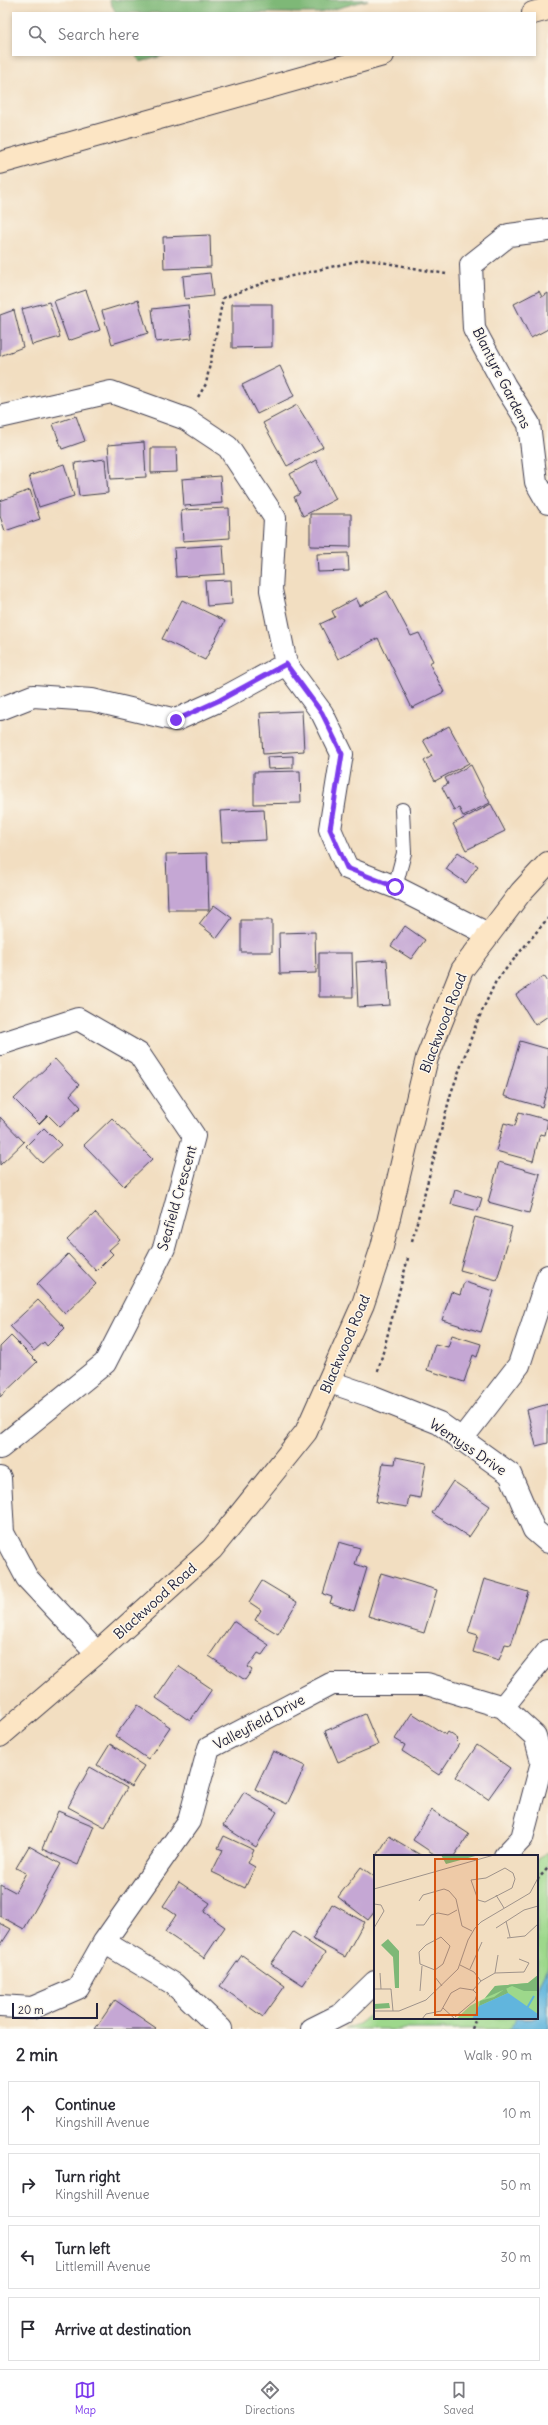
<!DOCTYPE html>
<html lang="en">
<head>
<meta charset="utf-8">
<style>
  body { margin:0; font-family:Delius,sans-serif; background:#f2f2f3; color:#2b2b33 }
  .scale { position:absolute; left:12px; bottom:10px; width:86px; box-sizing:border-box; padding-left:4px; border:2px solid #22223b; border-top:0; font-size:11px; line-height:14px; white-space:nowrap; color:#22223b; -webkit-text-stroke:3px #fbf7ec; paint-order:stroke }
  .stop { position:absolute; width:12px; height:12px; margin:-9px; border:3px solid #7c3aed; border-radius:50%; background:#fff }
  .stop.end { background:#7c3aed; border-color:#fff; box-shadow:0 1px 4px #0008 }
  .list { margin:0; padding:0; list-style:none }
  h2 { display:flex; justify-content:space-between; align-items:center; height:52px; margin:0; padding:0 16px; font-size:17px }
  h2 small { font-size:13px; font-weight:400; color:#7c7c81 }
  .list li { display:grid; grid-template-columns:26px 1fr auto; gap:12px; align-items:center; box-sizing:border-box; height:64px; margin:0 8px 8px; padding:0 8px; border:1px solid #e1e1e2; border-radius:0px }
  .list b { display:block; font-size:15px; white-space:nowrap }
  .list p { margin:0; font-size:13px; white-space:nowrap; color:#7c7c81 }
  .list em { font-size:13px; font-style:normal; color:#7c7c81 }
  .icon { flex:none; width:22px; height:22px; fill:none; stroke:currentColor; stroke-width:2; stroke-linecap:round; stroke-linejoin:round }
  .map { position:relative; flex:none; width:548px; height:2029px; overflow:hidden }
  .search { position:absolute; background:#fff; box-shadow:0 2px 6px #0003; left:12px; right:12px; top:12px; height:44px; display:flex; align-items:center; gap:10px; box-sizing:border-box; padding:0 14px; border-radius:0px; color:#7c7c81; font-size:15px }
  .sheet { height:340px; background:#fff }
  nav { display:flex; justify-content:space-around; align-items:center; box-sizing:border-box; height:56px; border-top:1px solid #e1e1e2; background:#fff; font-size:11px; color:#7c7c81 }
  nav a { display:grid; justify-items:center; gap:2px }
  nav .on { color:#7c3aed }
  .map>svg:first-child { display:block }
  .green { fill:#9dd88b; stroke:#607d63 }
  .forest { fill:#7eb877; stroke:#506d59 }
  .water { fill:#61b5dd; stroke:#426c8c }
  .building { fill:#c5a7d4 }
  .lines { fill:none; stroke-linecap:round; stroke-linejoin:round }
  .lane-casing { stroke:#413e4f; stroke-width:16 }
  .street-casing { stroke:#413e4f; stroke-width:24 }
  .secondary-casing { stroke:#413e4f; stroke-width:24 }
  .path { stroke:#413e4f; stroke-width:2.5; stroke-dasharray:3 3; stroke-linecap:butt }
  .lane { stroke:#fff; stroke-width:14 }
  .street { stroke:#fff; stroke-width:22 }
  .secondary { stroke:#fce5c4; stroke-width:22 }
  .route { stroke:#7c3aed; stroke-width:5 }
  .labels { text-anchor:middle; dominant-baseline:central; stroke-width:3; stroke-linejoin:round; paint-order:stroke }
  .street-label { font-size:14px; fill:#22223b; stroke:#fbf7ec }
  .inset-river { fill:none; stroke:#61b5dd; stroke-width:2 }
  .inset-road { fill:none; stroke:#9f938b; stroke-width:1 }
  .view { fill:#d45411; fill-opacity:0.15; stroke:#d45411; stroke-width:2 }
  .inset-edge { fill:none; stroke:#22223b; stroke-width:2 }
</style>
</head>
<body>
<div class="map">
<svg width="548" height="2029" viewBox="0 0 548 2029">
  <rect width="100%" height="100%" fill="#fbf7ec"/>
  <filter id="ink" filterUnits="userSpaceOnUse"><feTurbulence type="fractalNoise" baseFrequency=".025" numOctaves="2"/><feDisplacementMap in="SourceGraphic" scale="8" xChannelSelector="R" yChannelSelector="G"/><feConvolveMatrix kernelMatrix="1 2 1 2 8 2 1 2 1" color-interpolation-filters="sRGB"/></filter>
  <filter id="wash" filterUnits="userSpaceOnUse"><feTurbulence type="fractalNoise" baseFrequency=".012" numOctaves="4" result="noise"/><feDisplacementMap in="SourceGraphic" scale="16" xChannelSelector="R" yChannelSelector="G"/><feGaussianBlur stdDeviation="0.9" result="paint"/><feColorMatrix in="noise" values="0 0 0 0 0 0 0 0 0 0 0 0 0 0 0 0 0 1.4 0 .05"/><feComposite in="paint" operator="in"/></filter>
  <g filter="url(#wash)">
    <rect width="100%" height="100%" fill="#f2dec1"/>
    <path class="green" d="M548,1852V2029H345L358,2024L375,2011V2018H537V1858Z"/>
    <path class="forest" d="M109,0H368L320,13H116Z
      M136,55H166L140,62Z"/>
    <path class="water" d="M548,1966V2029H509L517,2018H537V1988Z"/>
    <g id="blocks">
      <path class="building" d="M210,235L211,267L164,269L163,237Z
        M210,273L213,296L185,299L183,276Z
        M86,290L100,330L68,341L54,301Z
        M539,291L542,297L548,293V329L531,338L514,304Z
        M138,300L148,333L112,344L102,311Z
        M49,302L60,337L32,345L22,309Z
        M232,304H272V347L232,348Z
        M188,305L192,338L156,342L152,309Z
        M14,310L23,347L0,356V315Z
        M280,366L294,396L257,414L242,385Z
        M297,405L323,447L287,466L263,423Z
        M76,416L85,441L62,449L53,424Z
        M144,442L146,477L111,479L108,445Z
        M151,448H176L177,472L151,473Z
        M105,459L108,493L79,496L75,463Z
        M316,460L336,499L303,516L294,497L300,494L290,474Z
        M64,464L74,496L39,507L29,476Z
        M220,476L222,503L184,506L182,479Z
        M30,490L40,519L5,531L0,516V501Z
        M229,508L230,538L183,541L181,510Z
        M310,514H351V547L310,546Z
        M223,545L225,574L176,577L174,548Z
        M348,553L349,571L318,572L317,554Z
        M231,580L232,604L207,606L205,581Z
        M387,591L411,636L419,633L433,661L429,663L444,692L412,708L378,638L338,659L320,624L335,617L332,611L356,598L360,606Z
        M182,600L225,621L205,660L162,639Z
        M302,711L304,751L263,754L260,713Z
        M449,726L469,763L435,781L424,761L432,756L423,740Z
        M293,756V768L268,769L267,757Z
        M471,765L490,803L463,816L459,808L454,810L442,787L448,784L445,778Z
        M300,771L301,803L254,804V772Z
        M491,804L505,831L466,850L453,824Z
        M264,809L266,840L222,842L220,811Z
        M458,852L478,866L466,883L446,869Z
        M207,853L209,910H168L166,854Z
        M214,905L232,918L217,938L199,924Z
        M241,920H272V952H241Z
        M405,926L425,940L411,959L391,946Z
        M315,932L316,973L280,974L279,933Z
        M319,953H352L353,997H319Z
        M387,960L390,1005L358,1007L356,962Z
        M544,976L548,982V1016L535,1025L516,995Z
        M520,1041L548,1049V1086L542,1107L504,1096Z
        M55,1059L79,1085L70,1095L81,1107L60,1127L48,1115L39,1124L14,1099Z
        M519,1112L548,1120L545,1135L540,1134L533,1161L496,1151L504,1123L515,1126Z
        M0,1117L24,1142L0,1165Z
        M112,1118L152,1159L124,1186L84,1145Z
        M44,1128L61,1145L42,1163L26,1146Z
        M499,1162L540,1174L529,1213L488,1202Z
        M455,1190L482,1198L478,1211L451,1204Z
        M95,1213L120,1240L109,1250L113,1254L96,1271L67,1240Z
        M475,1217L512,1227L497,1280L460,1270Z
        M68,1254L96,1284L65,1314L37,1284Z
        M464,1282L494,1291L481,1332L442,1320L451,1292L460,1295Z
        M38,1300L65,1328L47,1346L44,1342L34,1351L10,1326Z
        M452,1335L481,1344L477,1357L473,1355L464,1382L427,1370L435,1344L448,1347Z
        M11,1336L37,1362L0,1397V1347Z
        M548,1404V1443L536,1446L527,1410Z
        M396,1457L426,1463L420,1498L409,1496L407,1507L376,1502L383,1463L395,1464Z
        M453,1481L490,1506L469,1537L432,1513Z
        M339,1542L360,1548L355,1564L367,1568L354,1611L330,1603L332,1597L323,1594Z
        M381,1573L437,1590L424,1633L368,1616Z
        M484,1579L528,1592L511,1645L505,1644L499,1660L473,1652L478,1635L468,1632Z
        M262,1581L297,1602L278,1634L255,1620L261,1610L249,1602Z
        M233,1621L269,1645L262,1655L258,1653L248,1667L252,1670L245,1680L209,1656Z
        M178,1666L212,1689L190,1721L156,1698Z
        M138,1705L170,1727L148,1759L115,1736Z
        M412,1713L446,1735L448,1732L458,1739L456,1741L459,1744L439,1775L402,1751L405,1745L395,1739Z
        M365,1714L378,1745L338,1762L325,1731Z
        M110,1744L144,1766L131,1787L97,1765Z
        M477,1745L510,1768L488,1799L456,1777Z
        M273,1751L305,1766L287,1804L255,1789Z
        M90,1767L127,1788L105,1827L68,1807Z
        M244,1792L277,1812L256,1847L223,1826Z
        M432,1810L469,1834L454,1856H437L413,1840Z
        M58,1811L94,1826L78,1865L42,1849Z
        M224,1836L254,1850L248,1863L255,1867L245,1888L212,1872L223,1850L218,1848Z
        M389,1836L422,1856H377Z
        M29,1846L61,1864L24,1929L0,1916V1884L15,1892L26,1873L16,1868Z
        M361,1867L375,1877V1911L368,1920L338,1897Z
        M179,1882L210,1903L204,1912L225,1927L204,1958L165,1932L176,1915L163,1906Z
        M332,1904L364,1922L345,1957L312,1939Z
        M0,1923L11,1929L0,1946Z
        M293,1932L325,1953L303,1985L271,1964Z
        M242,1955L285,1986L263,2017L220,1986Z
        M115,2000L156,2028L155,2029H95Z"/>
    </g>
  </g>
  <g filter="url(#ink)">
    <use href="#blocks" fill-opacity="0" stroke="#413e4f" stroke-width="1"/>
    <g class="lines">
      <defs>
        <path id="lane" d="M395,887L404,853L402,810"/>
        <path id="street" d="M548,230L509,235L471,265L474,329L505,386L529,424L536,482L548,503
          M0,417L111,392L186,419L228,447L275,518L271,590L286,664L322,713L342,754L330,829L347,868L395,887L488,934
          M0,709L33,696L92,700L176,720L220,700L286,664
          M0,1044L78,1019L139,1054L194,1136L164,1248L105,1363L0,1448
          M330,1382L371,1396L439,1423L510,1474L534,1530L548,1542
          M461,1440L519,1365L548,1276
          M0,1478L3,1533L27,1578L97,1653
          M503,1707L548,1651
          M104,1942L174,1984L221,2029
          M0,2006L32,2008L78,1988L104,1942L189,1821L209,1748L331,1684H427L503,1707L535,1736L542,1762L522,1838L505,1856
          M312,2029L342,2014L375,1982"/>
        <path id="secondary" d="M533,13L548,9
          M0,163L383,55
          M0,1736L97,1653L212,1549L306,1432L363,1304L382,1247L427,1058L462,970L521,892L548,863"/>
      </defs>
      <use href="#lane" class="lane-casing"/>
      <use href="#street" class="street-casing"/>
      <use href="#secondary" class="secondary-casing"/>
      <path class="path" d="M198,397L206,384L223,298L266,282L365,259L446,274
        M412,1241L451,1093L477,1022L496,981L548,918
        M378,1371L408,1258
        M537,1880L548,1868
        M472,2029L476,2018"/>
      <use href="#lane" class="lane"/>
      <use href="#street" class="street"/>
      <use href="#secondary" class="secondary"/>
    </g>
  </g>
  <g class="lines" filter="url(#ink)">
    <path class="route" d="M176,720L220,700L286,664L322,713L342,754L330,829L347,868L395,887"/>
  </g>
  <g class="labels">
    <g class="street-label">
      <text transform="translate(502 378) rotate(63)">Blantyre Gardens</text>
      <text transform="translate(443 1023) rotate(-69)">Blackwood Road</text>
      <text transform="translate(177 1198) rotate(-74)">Seafield Crescent</text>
      <text transform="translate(345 1344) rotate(-67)">Blackwood Road</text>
      <text transform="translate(468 1447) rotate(34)">Wemyss Drive</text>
      <text transform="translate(155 1601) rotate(-42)">Blackwood Road</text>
      <text transform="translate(259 1722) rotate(-28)">Valleyfield Drive</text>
    </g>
  </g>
  <g transform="translate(374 1855)">
    <rect width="164" height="164" fill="#f2dec1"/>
    <path d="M164,120V164H82L96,151L111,143L121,131L154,128Z" fill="#9dd88b"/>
    <path d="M67,0H105L72,9ZM14,84L25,96V133H21L19,102L7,90ZM164,120V136H150L138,131L111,143L121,131L154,128ZM132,133L134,138L105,151L106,146L120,142ZM15,148L16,153L0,154V149Z" fill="#7eb877"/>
    <path d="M134,138L164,159V164H98L105,151Z" fill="#61b5dd"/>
    <path class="inset-river" d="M153,153L160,141"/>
    <path class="inset-road" d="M131,13L139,18L141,24L138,33L111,47L104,45L97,25L112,23ZM0,34L120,0M122,40L130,53M45,46L49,40L70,34L75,36L82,44L88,71L98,76M0,49L7,50L10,56L0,73M132,66L136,82M42,70H50L57,60L64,58L74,60L83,55M122,73L150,55L164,51M133,83L151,81L164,69M86,110L100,117L107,126L121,118L150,117L155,108L145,104M96,114L108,87M61,115L46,109L45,97L52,90L67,82L76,91L69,109L61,115V122L68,131M6,118L7,134M121,118L124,100M0,134H17L19,156M99,135L107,126M46,136L48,111M69,153L81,164M0,156H25L52,145L84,114L94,85L101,73L107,67L156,38L164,23M48,164L52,159L67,156L77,138L86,133L99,135L103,139L101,145L81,162"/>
    <path class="view" d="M61,4H103V160H61Z"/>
    <rect width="164" height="164" class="inset-edge"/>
  </g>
</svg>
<div class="scale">20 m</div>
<div class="stop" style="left:395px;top:887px"></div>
<div class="stop end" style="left:176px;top:720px"></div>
<div class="search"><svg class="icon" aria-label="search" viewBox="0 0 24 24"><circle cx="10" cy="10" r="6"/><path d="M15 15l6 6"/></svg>Search here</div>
</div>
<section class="sheet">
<h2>2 min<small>Walk · 90 m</small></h2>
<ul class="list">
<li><svg class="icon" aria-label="ahead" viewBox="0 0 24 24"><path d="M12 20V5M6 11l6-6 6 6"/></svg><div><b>Continue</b><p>Kingshill Avenue</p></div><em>10 m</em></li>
<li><svg class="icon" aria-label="right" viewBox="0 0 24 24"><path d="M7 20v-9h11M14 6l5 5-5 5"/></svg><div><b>Turn right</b><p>Kingshill Avenue</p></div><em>50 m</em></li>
<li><svg class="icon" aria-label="left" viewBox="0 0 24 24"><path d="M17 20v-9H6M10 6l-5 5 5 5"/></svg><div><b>Turn left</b><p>Littlemill Avenue</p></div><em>30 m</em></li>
<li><svg class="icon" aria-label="arrive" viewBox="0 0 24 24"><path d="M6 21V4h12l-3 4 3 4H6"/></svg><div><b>Arrive at destination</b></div></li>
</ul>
</section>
<nav>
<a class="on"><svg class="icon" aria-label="map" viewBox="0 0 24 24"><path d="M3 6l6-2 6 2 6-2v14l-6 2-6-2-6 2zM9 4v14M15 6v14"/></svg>Map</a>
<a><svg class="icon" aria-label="directions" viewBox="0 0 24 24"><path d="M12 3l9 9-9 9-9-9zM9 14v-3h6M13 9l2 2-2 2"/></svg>Directions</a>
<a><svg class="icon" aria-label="saved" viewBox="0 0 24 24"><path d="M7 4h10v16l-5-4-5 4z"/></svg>Saved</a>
</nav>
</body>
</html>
